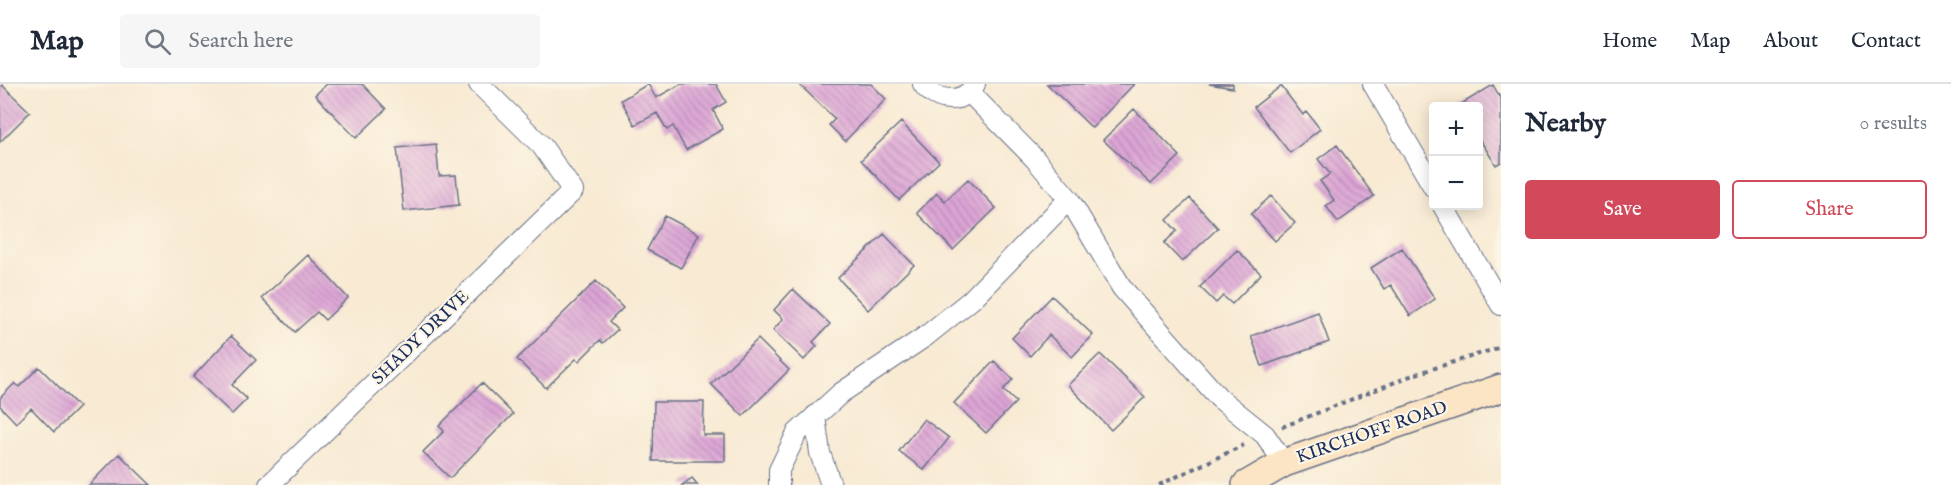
<!DOCTYPE html>
<html lang="en">
<head>
<meta charset="utf-8">
<style>
  body { margin:0; font-family:"IM FELL English",serif; background:#f6f6f7; color:#1f2937 }
  .controls { position:absolute; right:18px; top:18px; display:grid; overflow:hidden; border-radius:6px; box-shadow:0 3px 15px #0003 }
  .controls button { width:54px; height:54px; display:grid; place-items:center; padding:0; border:0; border-bottom:2px solid #e0e1e3; background:#fff; color:#1f2937; font:30px sans-serif }
  .list { margin:0; padding:0; list-style:none }
  h2 { display:flex; justify-content:space-between; align-items:center; height:78px; margin:0; padding:0 24px; font-size:26px }
  h2 small { font-size:20px; font-weight:400; color:#747a83 }
  .actions { display:flex; gap:12px; padding:18px 24px }
  .actions a { flex:1; padding:14px 0; border:2px solid #d1495b; border-radius:6px; text-align:center; font-size:21px; color:#d1495b }
  .actions .main { background:#d1495b; color:#fff }
  .icon { flex:none; width:33px; height:33px; fill:none; stroke:currentColor; stroke-width:2; stroke-linecap:round; stroke-linejoin:round }
  .map { position:relative; flex:none; width:1501px; height:401px; overflow:hidden }
  header { display:flex; align-items:center; gap:36px; box-sizing:border-box; height:84px; padding:0 30px; background:#fff; border-bottom:2px solid #e0e1e3 }
  header strong { font-size:28px }
  nav { display:flex; gap:33px; margin-inline-start:auto; font-size:21px }
  .search { width:420px; height:54px; background:#f6f6f7; display:flex; align-items:center; gap:15px; box-sizing:border-box; padding:0 21px; border-radius:6px; color:#747a83; font-size:22px }
  main { display:flex }
  aside { flex:1; background:#fff }
  .map>svg:first-child { display:block }
  .building { fill:url(#building-back-hatch) }
  .lines { fill:none; stroke-linecap:round; stroke-linejoin:round }
  .minor-casing { stroke:#687087; stroke-width:22 }
  .secondary-casing { stroke:#687087; stroke-width:30 }
  .path { stroke:#687087; stroke-width:4; stroke-dasharray:4.5 4.5; stroke-linecap:butt }
  .minor { stroke:#fff; stroke-width:20 }
  .secondary { stroke:#fce5c4; stroke-width:27 }
  .labels { text-anchor:middle; dominant-baseline:central; stroke-width:4.5; stroke-linejoin:round; paint-order:stroke }
  .street-label { font-size:18px; fill:#1b2f5e; stroke:#fcf5e5 }
</style>
</head>
<body>
<header>
<strong>Map</strong>
<div class="search"><svg class="icon" aria-label="search" viewBox="0 0 24 24"><circle cx="10" cy="10" r="6"/><path d="M15 15l6 6"/></svg>Search here</div>
<nav><a>Home</a><a>Map</a><a>About</a><a>Contact</a></nav>
</header>
<main>
<div class="map">
<svg width="1501" height="401" viewBox="0 0 1501 401">
  <defs>
    <pattern id="building-back-hatch" width="6" height="6" patternUnits="userSpaceOnUse" patternTransform="scale(1.5)"><rect width="6" height="6" fill="#dda5d6"/><path d="M-1 5l2 2M0 0l6 6M5-1l2 2" fill="none" stroke="#b287b1"/></pattern>
  </defs>
  <rect width="100%" height="100%" fill="#fcf5e5"/>
  <filter id="ink" filterUnits="userSpaceOnUse"><feTurbulence type="fractalNoise" baseFrequency=".0167" numOctaves="2"/><feDisplacementMap in="SourceGraphic" scale="12" xChannelSelector="R" yChannelSelector="G"/><feConvolveMatrix kernelMatrix="1 2 1 2 8 2 1 2 1" color-interpolation-filters="sRGB"/></filter>
  <filter id="wash" filterUnits="userSpaceOnUse"><feTurbulence type="fractalNoise" baseFrequency=".008" numOctaves="4" result="noise"/><feDisplacementMap in="SourceGraphic" scale="24" xChannelSelector="R" yChannelSelector="G"/><feGaussianBlur stdDeviation="1.35" result="paint"/><feColorMatrix in="noise" values="0 0 0 0 0 0 0 0 0 0 0 0 0 0 0 0 0 1.4 0 .05"/><feComposite in="paint" operator="in"/></filter>
  <g filter="url(#wash)">
    <rect width="100%" height="100%" fill="#f8ead3"/>
    <g id="blocks">
      <path class="building" d="M327,0H362L386,25L356,54L315,11Z
        M648,0L656,14L681,0H716L726,18L713,26L723,45L686,66L673,42L667,46L657,29L635,41L621,16Z
        M799,0H871L886,15L845,57L829,41L835,35Z
        M1047,0H1134L1092,44Z
        M1209,0H1233V4Z
        M2,1L30,28L0,58V3Z
        M1493,1L1501,15V78L1496,81L1478,53V22H1458Z
        M1281,2L1303,31L1307,28L1320,45L1290,69L1254,23Z
        M1134,25L1180,72L1151,100L1103,56Z
        M901,38L939,78L899,116L861,76Z
        M436,60L439,92L456,91L459,121L404,127L397,64Z
        M1337,61L1374,112L1338,138L1326,122L1334,116L1320,97L1330,90L1318,75Z
        M968,95L996,124L953,166L917,129L937,109L945,117Z
        M1271,112L1295,139L1275,157L1251,130Z
        M1190,114L1218,144L1182,178L1164,159L1177,147L1167,136Z
        M665,132L699,150L681,184L647,166Z
        M884,150L914,181L868,226L838,194Z
        M1402,164L1435,215L1410,232L1391,201L1384,205L1371,184Z
        M1237,166L1261,190L1232,220L1223,212L1216,219L1200,203Z
        M308,171L348,214L325,236L317,228L295,248L262,214Z
        M596,197L623,224L609,238L617,246L603,259L600,256L579,277L576,275L546,304L517,275Z
        M793,205L830,240L813,258L817,262L804,276L773,246L783,235L774,226Z
        M1052,212L1093,251L1072,273L1049,251L1030,272L1012,254Z
        M1318,228L1329,258L1262,282L1251,252Z
        M231,252L256,276L232,301L247,315L232,330L193,293Z
        M758,255L789,286L743,332L711,300Z
        M1100,270L1145,313L1111,346L1068,301Z
        M994,277L1013,295L1003,306L1016,318L986,349L954,319Z
        M39,283L79,323L54,348L31,324L16,339L0,322V314L15,299L19,303Z
        M482,299L513,330L450,394L423,368L444,347L439,342Z
        M654,318H704L703,351H725V377H653Z
        M924,335L949,354L924,386L899,367Z
        M119,370L151,401H89Z
        M692,394L698,401H682Z"/>
    </g>
  </g>
  <g filter="url(#ink)">
    <use href="#blocks" fill-opacity="0" stroke="#687087" stroke-width="1.5"/>
    <g class="lines">
      <defs>
        <path id="minor" d="M923,0C935,18 964,22 975,0
          M1373,0L1434,104
          M969,8L1035,75L1069,115L1122,204L1219,314L1265,351L1284,379
          M1443,122L1501,221
          M815,332L820,369L831,401
          M269,401L573,107L542,62L479,0
          M779,401V386L797,349L841,309L926,252L971,216L1069,115"/>
        <path id="secondary" d="M1246,401L1284,379L1501,304"/>
      </defs>
      <use href="#minor" class="minor-casing"/>
      <use href="#secondary" class="secondary-casing"/>
      <path class="path" d="M1282,343L1413,291L1501,263
        M1159,401L1244,361"/>
      <use href="#minor" class="minor"/>
      <use href="#secondary" class="secondary"/>
    </g>
  </g>
  <g class="labels">
    <g class="street-label">
      <text transform="translate(421 254) rotate(-44)">SHADY DRIVE</text>
      <text transform="translate(1372 349) rotate(-19)">KIRCHOFF ROAD</text>
    </g>
  </g>
</svg>
<div class="controls">
<button>+</button>
<button>−</button>
</div>
</div>
<aside>
<h2>Nearby<small>0 results</small></h2>
<ul class="list">
</ul>
<div class="actions"><a class="main">Save</a><a>Share</a></div>
</aside>
</main>
</body>
</html>
